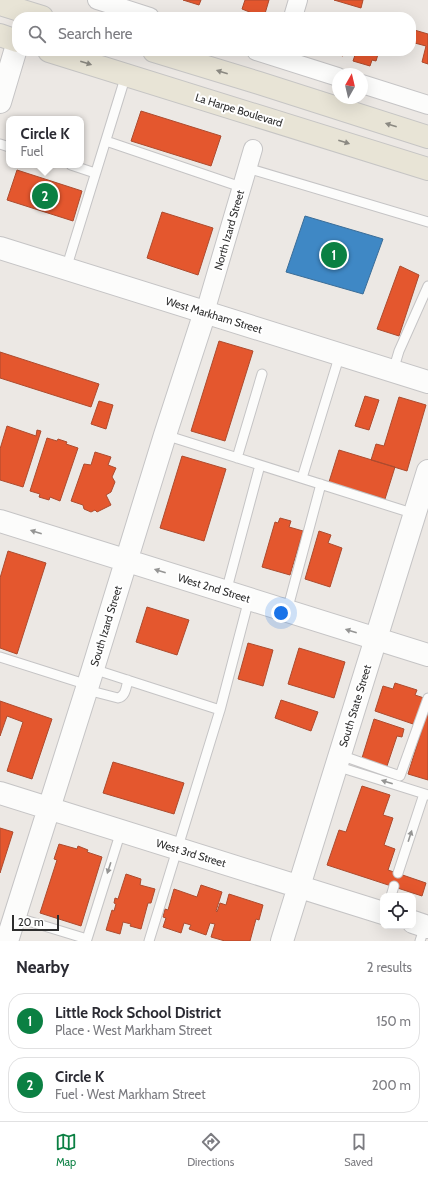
<!DOCTYPE html>
<html lang="en">
<head>
<meta charset="utf-8">
<style>
  body { margin:0; font-family:Cabin,sans-serif; background:#f7f7f7; color:#2b2b33 }
  .controls { position:absolute; right:12px; bottom:12px; display:grid; overflow:hidden; border-radius:8px; box-shadow:0 4px 16px #0002 }
  .controls button { width:36px; height:36px; display:grid; place-items:center; padding:0; border:0; border-bottom:1px solid #e1e1e2; background:#fff; color:#2b2b33; font:20px sans-serif }
  .compass { position:absolute; left:332px; top:68px; width:36px; height:36px; border-radius:50%; background:#fff; box-shadow:0 4px 16px #0002; rotate:8deg }
  .scale { position:absolute; left:12px; bottom:10px; width:47px; box-sizing:border-box; padding-left:4px; border:2px solid #2e2e2e; border-top:0; font-size:11px; line-height:14px; white-space:nowrap; color:#2e2e2e; -webkit-text-stroke:3px #fff; paint-order:stroke }
  .you { position:absolute; left:281px; top:613px; width:14px; height:14px; margin:-10px; border:3px solid #fff; border-radius:50%; background:#1a73e8; box-shadow:0 0 0 6px #1a73e833 }
  .badge { display:grid; place-items:center; width:26px; height:26px; border-radius:50%; background:#0b8043; color:#fff; font-size:13px; font-weight:700 }
  .pin { position:absolute; translate:-50% -50%; border:2px solid #fff; box-shadow:0 1px 4px #0006 }
  .popup { position:absolute; left:6px; top:116px; width:78px; height:52px; box-sizing:border-box; display:grid; place-content:center; border-radius:8px; background:#fff; filter:drop-shadow(0 1px 3px #0005); font-size:13px; white-space:nowrap; color:#7c7c81 }
  .popup b { font-size:15px; color:#2b2b33 }
  .popup::after { content:''; position:absolute; left:50%; top:100%; margin-left:-8px; border:8px solid transparent; border-top-color:#fff }
  .list { margin:0; padding:0; list-style:none }
  h2 { display:flex; justify-content:space-between; align-items:center; height:52px; margin:0; padding:0 16px; font-size:17px }
  h2 small { font-size:13px; font-weight:400; color:#7c7c81 }
  .list li { display:grid; grid-template-columns:26px 1fr auto; gap:12px; align-items:center; box-sizing:border-box; height:56px; margin:0 8px 8px; padding:0 8px; border:1px solid #e1e1e2; border-radius:16px }
  .list b { display:block; font-size:15px; white-space:nowrap }
  .list p { margin:0; font-size:13px; white-space:nowrap; color:#7c7c81 }
  .list em { font-size:13px; font-style:normal; color:#7c7c81 }
  .icon { flex:none; width:22px; height:22px; fill:none; stroke:currentColor; stroke-width:2; stroke-linecap:round; stroke-linejoin:round }
  .map { position:relative; flex:none; width:428px; height:941px; overflow:hidden }
  .search { position:absolute; background:#fff; box-shadow:0 4px 16px #0002; left:12px; right:12px; top:12px; height:44px; display:flex; align-items:center; gap:10px; box-sizing:border-box; padding:0 14px; border-radius:16px; color:#7c7c81; font-size:15px }
  .sheet { height:180px; background:#fff }
  nav { display:flex; justify-content:space-around; align-items:center; box-sizing:border-box; height:56px; border-top:1px solid #e1e1e2; background:#fff; font-size:11px; color:#7c7c81 }
  nav a { display:grid; justify-items:center; gap:2px }
  nav .on { color:#0b8043 }
  .map>svg:first-child { display:block }
  .shops { fill:#e4572e; stroke:#ad4b2e }
  .schools { fill:#3f88c5; stroke:#3a6d98 }
  .lines { fill:none; stroke-linecap:round; stroke-linejoin:round }
  .lane-casing { stroke:#c5c4c5; stroke-width:11 }
  .street-casing { stroke:#c5c4c5; stroke-width:20 }
  .secondary-casing { stroke:#c5c4c5; stroke-width:24 }
  .primary-casing { stroke:#c6c5c4; stroke-width:24 }
  .lane { stroke:#fcfcfb; stroke-width:9 }
  .street { stroke:#fcfcfb; stroke-width:18 }
  .secondary { stroke:#fcfcfb; stroke-width:22 }
  .primary { stroke:#e8e4d6; stroke-width:22 }
  .oneway { fill:#8b8982 }
  .oneway2 { fill:#959594 }
  .labels { text-anchor:middle; dominant-baseline:central; stroke-width:4; stroke-linejoin:round; paint-order:stroke }
  .street-label { font-size:11px; fill:#2e2e2e; stroke:#fff }
</style>
</head>
<body>
<div class="map">
<svg width="428" height="941" viewBox="0 0 428 941">
  <rect width="100%" height="100%" fill="#ece8e4"/>
  <path class="shops" d="M183,0H201L199,5Z
    M245,0H269L264,17H250L252,13L242,9Z
    M334,0H363L361,8Z
    M411,29L428,34V64L422,62L426,46L411,42Z
    M327,51H345L343,56Z
    M350,51H379L376,61L372,60L370,66L353,61L355,55L350,54Z
    M141,111L221,136L211,166L131,141Z
    M17,170L82,191L73,221L7,200Z
    M162,212L213,228L198,275L147,258Z
    M400,266L419,275L399,336L377,329Z
    M219,341L253,351L225,441L191,431Z
    M0,352L99,384L91,407L0,378Z
    M365,396L379,400L369,430L355,426Z
    M399,397L426,405L407,471L371,460L376,444L384,446Z
    M99,401L113,405L106,429L91,424Z
    M7,426L36,436L37,430L41,431L23,487L0,480V449Z
    M47,438L57,441L58,439L67,442L66,444L78,448L60,501L50,497L49,500L39,497L40,494L30,491Z
    M339,450L395,467L385,499L329,482Z
    M95,452L111,457L108,465L116,468L112,477L115,482L111,492L106,495L111,505L97,512L95,510L91,512L84,509L83,505L71,501L84,464L91,465Z
    M182,456L226,469L204,541L160,528Z
    M280,518L291,521L289,527L303,531L290,575L262,567L275,522L278,523Z
    M319,531L331,535L328,543L342,548L330,587L305,579Z
    M8,551L46,563L17,654L0,648V578Z
    M147,607L189,620L177,655L136,642Z
    M248,643L273,650L263,686L238,679Z
    M299,648L345,662L334,698L288,684Z
    M395,683L417,690L415,695L424,698L416,725L375,711L383,686L393,689Z
    M281,700L318,712L311,731L275,718Z
    M0,701L52,719L32,779L7,771L23,722L7,716L0,736Z
    M428,710V780L408,774Z
    M374,719L404,729L402,737L397,736L386,769L372,765L373,761L362,758Z
    M113,762L184,783L174,814L103,793Z
    M362,786L390,795L383,815L393,818L384,845L395,849L388,870L426,883L422,896L327,865L339,830L346,832Z
    M0,828L13,832L0,873Z
    M59,844L77,849L78,846L88,850L87,852L102,857L81,926L40,913L57,860L54,859Z
    M126,874L141,879L140,885L155,889L151,903H148L141,929L130,926L131,924L123,922L120,934L106,930L112,910L114,911L116,904L114,903L115,898L118,899Z
    M201,885L222,892L216,911L217,912L220,903L226,905L229,894L263,905L259,920L256,919L250,941H225L211,937L215,924L210,923L206,935L189,929L191,925L184,923L181,933L163,927L166,918L163,917L165,909L168,910L174,889L197,897Z"/>
  <path class="schools" d="M305,216L383,239L363,294L286,272Z"/>
  <g class="lines">
    <defs>
      <path id="lane" d="M106,141L241,187
        M0,144L9,147
        M71,165L95,173
        M247,168L428,222
        M66,269L126,75
        M393,371L399,351L428,286
        M165,435L415,514
        M237,458L262,374
        M302,478L340,354
        M226,592L260,465
        M287,611L321,484
        M0,657L88,685
        M93,669L220,710
        M87,690L118,698C126,696 126,687 128,680
        M340,755L400,776L428,698
        M336,766L428,795
        M398,873L424,794
        M391,896L394,886
        M15,917L87,939L121,831
        M149,941L220,710L249,599
        M420,941L425,926"/>
      <path id="street" d="M97,0L150,17
        M293,17L298,0
        M256,51L338,77
        M362,84L428,105
        M205,312L253,149"/>
      <path id="secondary" d="M0,102L17,45
        M0,248L428,382
        M0,521L428,655
        M0,793L383,913
        M413,922L428,927
        M7,941L88,685L165,435L205,312
        M282,941L428,471"/>
      <path id="primary" d="M0,4L42,17
        M0,35L17,41
        M49,51L428,169
        M154,51L259,83L428,137"/>
    </defs>
    <use href="#lane" class="lane-casing"/>
    <use href="#street" class="street-casing"/>
    <use href="#secondary" class="secondary-casing"/>
    <use href="#primary" class="primary-casing"/>
    <use href="#lane" class="lane"/>
    <use href="#street" class="street"/>
    <use href="#secondary" class="secondary"/>
    <use href="#primary" class="primary"/>
  </g>
  <defs><path id="oneway-solid" d="M-6-.8H1V-3.2L6.5 0L1 3.2V.8H-6Z"/></defs>
  <g class="oneway">
    <use href="#oneway-solid" transform="translate(86 63) rotate(17)"/>
    <use href="#oneway-solid" transform="translate(222 72) rotate(-163)"/>
    <use href="#oneway-solid" transform="translate(391 125) rotate(-162)"/>
    <use href="#oneway-solid" transform="translate(344 142) rotate(18)"/>
  </g>
  <g class="oneway2">
    <use href="#oneway-solid" transform="translate(36 532) rotate(-163)"/>
    <use href="#oneway-solid" transform="translate(160 571) rotate(-162)"/>
    <use href="#oneway-solid" transform="translate(351 631) rotate(-163)"/>
    <use href="#oneway-solid" transform="translate(387 782) rotate(-163)"/>
    <use href="#oneway-solid" transform="translate(410 836) rotate(-72)"/>
    <use href="#oneway-solid" transform="translate(109 868) rotate(108)"/>
  </g>
  <g class="labels">
    <g class="street-label">
      <text transform="translate(239 110) rotate(17)">La Harpe Boulevard</text>
      <text transform="translate(229 230) rotate(-74)">North Izard Street</text>
      <text transform="translate(214 315) rotate(17)">West Markham Street</text>
      <text transform="translate(214 588) rotate(17)">West 2nd Street</text>
      <text transform="translate(106 626) rotate(-73)">South Izard Street</text>
      <text transform="translate(355 706) rotate(-73)">South State Street</text>
      <text transform="translate(191 853) rotate(17)">West 3rd Street</text>
    </g>
  </g>
</svg>
<div class="controls">
<button><svg class="icon" aria-label="locate" viewBox="0 0 24 24"><circle cx="12" cy="12" r="6"/><path d="M12 2v4M12 18v4M2 12h4M18 12h4"/></svg></button>
</div>
<svg class="compass" viewBox="-18 -18 36 36"><path d="M0-13l5 13h-10z" fill="#e53935"/><path d="M0 13l5-13h-10z" fill="#7c7c81"/></svg>
<div class="scale">20 m</div>
<div class="you"></div>
<div class="pin badge" style="left:334px;top:255px">1</div>
<div class="pin badge" style="left:45px;top:196px">2</div>
<div class="popup"><b>Circle K</b>Fuel</div>
<div class="search"><svg class="icon" aria-label="search" viewBox="0 0 24 24"><circle cx="10" cy="10" r="6"/><path d="M15 15l6 6"/></svg>Search here</div>
</div>
<section class="sheet">
<h2>Nearby<small>2 results</small></h2>
<ul class="list">
<li><span class="badge">1</span><div><b>Little Rock School District</b><p>Place · West Markham Street</p></div><em>150 m</em></li>
<li><span class="badge">2</span><div><b>Circle K</b><p>Fuel · West Markham Street</p></div><em>200 m</em></li>
</ul>
</section>
<nav>
<a class="on"><svg class="icon" aria-label="map" viewBox="0 0 24 24"><path d="M3 6l6-2 6 2 6-2v14l-6 2-6-2-6 2zM9 4v14M15 6v14"/></svg>Map</a>
<a><svg class="icon" aria-label="directions" viewBox="0 0 24 24"><path d="M12 3l9 9-9 9-9-9zM9 14v-3h6M13 9l2 2-2 2"/></svg>Directions</a>
<a><svg class="icon" aria-label="saved" viewBox="0 0 24 24"><path d="M7 4h10v16l-5-4-5 4z"/></svg>Saved</a>
</nav>
</body>
</html>
